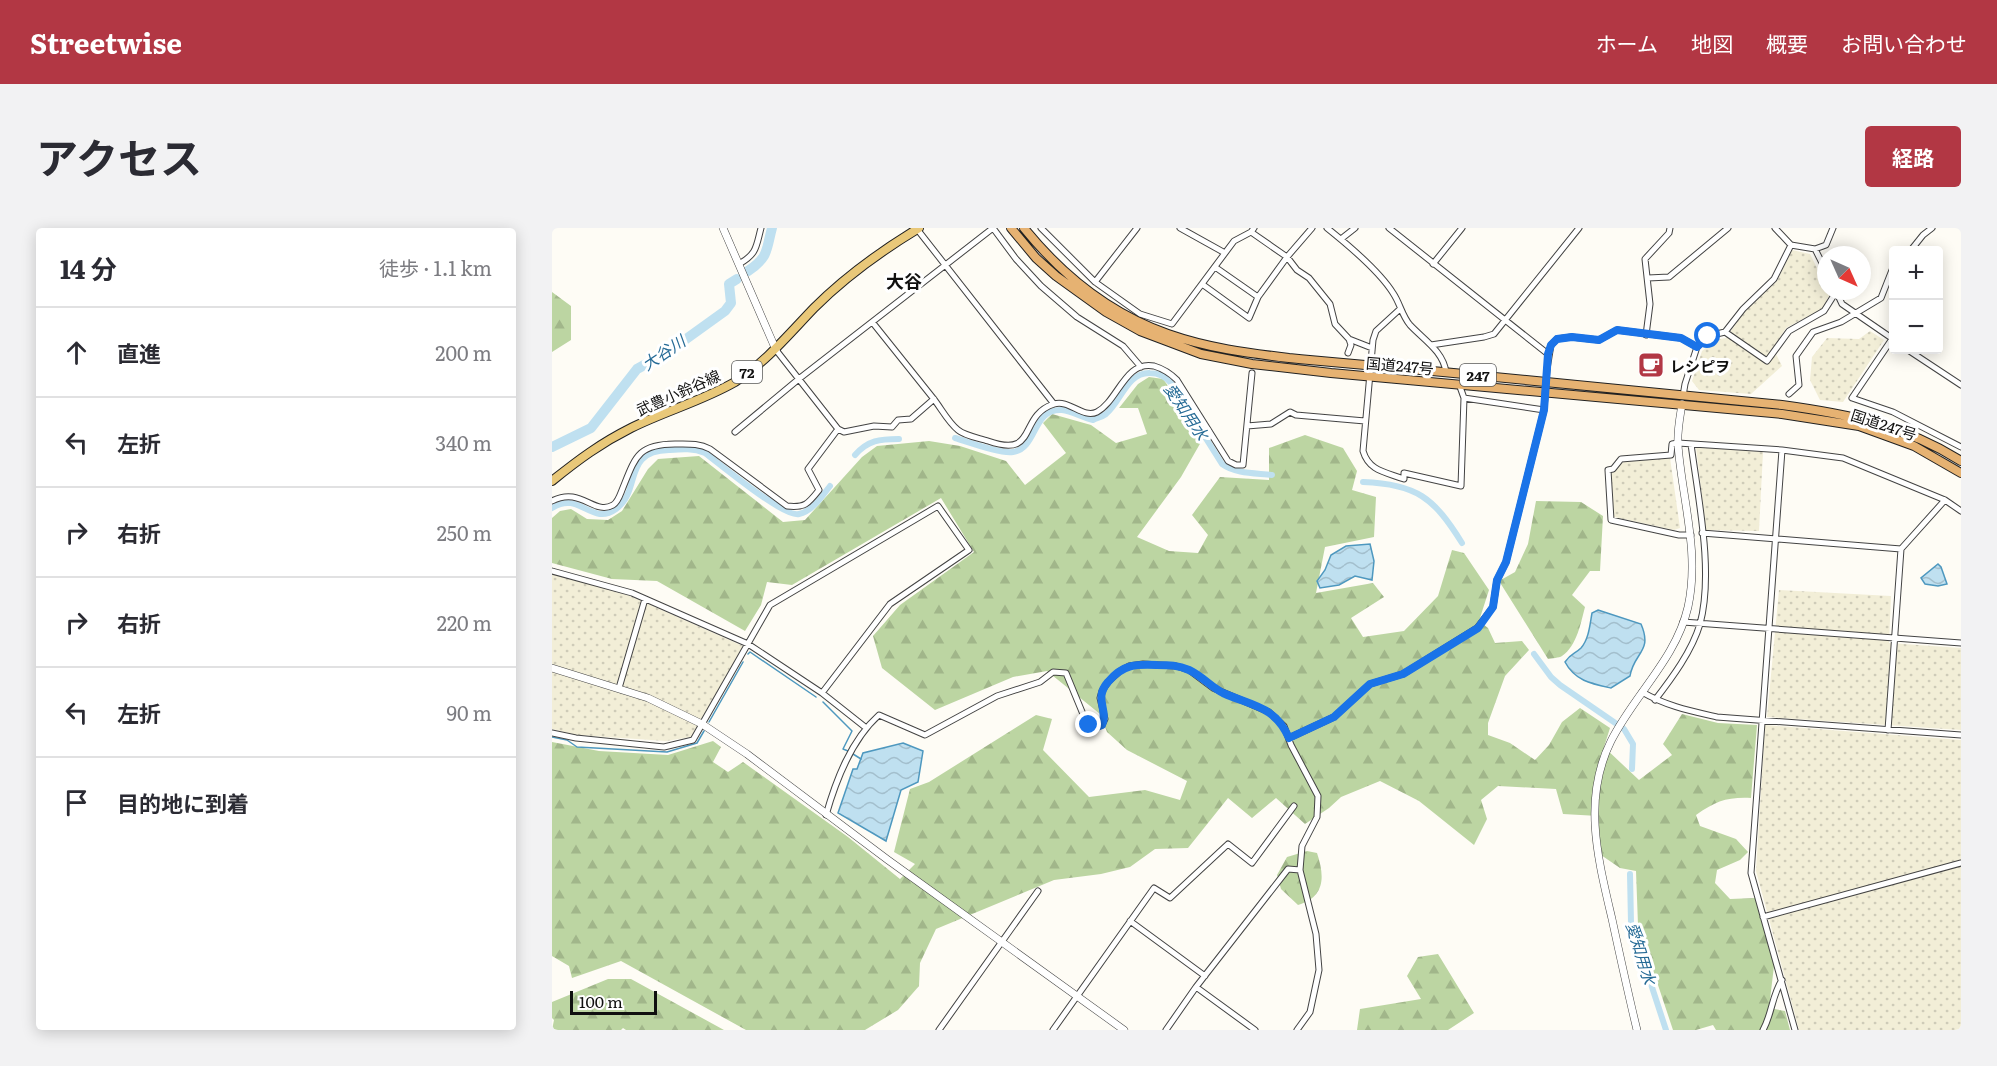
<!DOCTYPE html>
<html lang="ja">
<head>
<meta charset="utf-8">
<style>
  body { margin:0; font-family:Literata,"Noto Sans JP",serif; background:#f2f2f3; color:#2b2b33 }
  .controls { position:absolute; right:18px; top:18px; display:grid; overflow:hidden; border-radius:6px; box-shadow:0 3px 15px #0003 }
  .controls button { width:54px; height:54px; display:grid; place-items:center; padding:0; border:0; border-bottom:2px solid #e1e1e2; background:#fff; color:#2b2b33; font:30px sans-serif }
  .compass { position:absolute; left:1265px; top:18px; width:54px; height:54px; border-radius:50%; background:#fff; box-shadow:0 3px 15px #0003; rotate:135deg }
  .scale { position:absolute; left:18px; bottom:15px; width:87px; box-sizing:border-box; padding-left:6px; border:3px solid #101010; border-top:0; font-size:16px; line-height:21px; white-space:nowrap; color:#101010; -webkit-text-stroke:4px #fff; paint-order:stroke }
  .stop { position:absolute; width:18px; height:18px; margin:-14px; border:4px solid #1a73e8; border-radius:50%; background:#fff }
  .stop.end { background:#1a73e8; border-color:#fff; box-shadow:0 2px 6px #0008 }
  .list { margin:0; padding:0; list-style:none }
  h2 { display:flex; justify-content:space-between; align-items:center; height:78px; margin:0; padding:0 24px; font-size:26px }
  h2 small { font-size:20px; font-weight:400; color:#7c7c81 }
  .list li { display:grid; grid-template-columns:39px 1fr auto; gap:18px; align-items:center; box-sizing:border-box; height:90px; padding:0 24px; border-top:2px solid #e1e1e2 }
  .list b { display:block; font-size:22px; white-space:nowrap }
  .list em { font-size:20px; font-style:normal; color:#7c7c81 }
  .icon { flex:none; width:33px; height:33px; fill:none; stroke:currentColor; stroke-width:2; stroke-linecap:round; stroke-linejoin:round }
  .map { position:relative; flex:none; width:1409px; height:802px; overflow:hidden; border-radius:6px }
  header { display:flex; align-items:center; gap:36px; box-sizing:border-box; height:84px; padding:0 30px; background:#b23744; color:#fff }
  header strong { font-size:28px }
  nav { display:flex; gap:33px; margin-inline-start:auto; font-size:21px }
  .intro { display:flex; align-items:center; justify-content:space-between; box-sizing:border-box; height:144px; padding:0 36px }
  h1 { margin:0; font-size:42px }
  .button { padding:15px 27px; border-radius:6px; background:#b23744; color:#fff; font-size:21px; font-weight:700 }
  main { display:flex; gap:36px; padding:0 36px }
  aside { flex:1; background:#fff; border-radius:6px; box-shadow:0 3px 15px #0003 }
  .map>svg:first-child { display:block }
  .farmland { fill:url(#farmland-dots) }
  .forest { fill:url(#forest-firs) }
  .water { fill:url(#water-waves); stroke:#4e98bf; stroke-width:1.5 }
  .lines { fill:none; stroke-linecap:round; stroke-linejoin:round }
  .stream { stroke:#4e98bf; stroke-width:1.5 }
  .canal { stroke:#bfe0f0; stroke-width:6 }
  .river { stroke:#bfe0f0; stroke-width:10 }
  .minor-casing { stroke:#434343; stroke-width:7 }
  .tertiary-casing { stroke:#434343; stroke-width:8 }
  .primary-casing { stroke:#212121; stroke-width:10 }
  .trunk-casing { stroke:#212121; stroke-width:10 }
  .minor { stroke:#fff; stroke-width:5 }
  .tertiary { stroke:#fff; stroke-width:7 }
  .primary { stroke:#e9c879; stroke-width:8 }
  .trunk { stroke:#e6b272; stroke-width:8 }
  .minor-bridge-casing { stroke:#434343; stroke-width:7; stroke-linecap:butt }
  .minor-bridge { stroke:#fff; stroke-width:5 }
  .route { stroke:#1a73e8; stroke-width:8 }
  .labels { text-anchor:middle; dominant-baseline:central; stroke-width:6; stroke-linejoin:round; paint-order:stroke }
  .shield { fill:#fff; stroke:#585858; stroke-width:1.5 }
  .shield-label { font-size:14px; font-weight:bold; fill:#101010 }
  .street-label { font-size:15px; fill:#101010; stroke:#fff }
  .poi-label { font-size:15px; font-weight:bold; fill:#101010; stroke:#fff; text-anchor:start }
  .water-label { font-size:16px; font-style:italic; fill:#266b96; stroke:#fff }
  .quarter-label { font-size:18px; font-weight:bold; fill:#101010; stroke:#fff }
</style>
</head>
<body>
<header>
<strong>Streetwise</strong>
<nav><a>ホーム</a><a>地図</a><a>概要</a><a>お問い合わせ</a></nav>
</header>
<div class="intro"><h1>アクセス</h1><a class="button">経路</a></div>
<main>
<aside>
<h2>14 分<small>徒歩 · 1.1 km</small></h2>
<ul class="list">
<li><svg class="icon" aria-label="ahead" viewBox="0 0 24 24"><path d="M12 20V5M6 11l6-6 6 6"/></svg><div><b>直進</b></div><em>200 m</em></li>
<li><svg class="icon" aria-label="left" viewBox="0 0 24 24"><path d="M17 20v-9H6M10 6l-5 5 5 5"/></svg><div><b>左折</b></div><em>340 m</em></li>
<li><svg class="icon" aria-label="right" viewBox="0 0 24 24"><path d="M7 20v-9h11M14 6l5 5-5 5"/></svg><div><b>右折</b></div><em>250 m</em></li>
<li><svg class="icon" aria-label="right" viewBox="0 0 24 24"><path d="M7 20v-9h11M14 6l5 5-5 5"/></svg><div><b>右折</b></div><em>220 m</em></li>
<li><svg class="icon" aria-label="left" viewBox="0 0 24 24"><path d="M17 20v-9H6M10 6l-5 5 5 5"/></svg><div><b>左折</b></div><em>90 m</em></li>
<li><svg class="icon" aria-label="arrive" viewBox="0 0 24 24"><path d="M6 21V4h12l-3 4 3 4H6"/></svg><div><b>目的地に到着</b></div></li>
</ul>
</aside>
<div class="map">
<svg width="1409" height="802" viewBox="0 0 1409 802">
  <defs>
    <pattern id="farmland-dots" width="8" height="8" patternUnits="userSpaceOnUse" patternTransform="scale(1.5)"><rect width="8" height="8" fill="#f2eed7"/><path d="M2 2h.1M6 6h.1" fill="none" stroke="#cecbb8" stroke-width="1.8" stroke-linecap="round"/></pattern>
    <pattern id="forest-firs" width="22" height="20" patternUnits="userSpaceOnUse" patternTransform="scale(1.5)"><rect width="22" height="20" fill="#bcd5a2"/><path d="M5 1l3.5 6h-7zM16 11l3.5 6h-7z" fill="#a1b68a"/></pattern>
    <pattern id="water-waves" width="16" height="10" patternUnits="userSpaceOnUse" patternTransform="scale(1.5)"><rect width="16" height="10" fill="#bfe0f0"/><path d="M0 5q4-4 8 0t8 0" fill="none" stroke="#a3bfcd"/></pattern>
  </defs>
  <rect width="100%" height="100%" fill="#fefcf5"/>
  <path class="farmland" d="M1240,22L1258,26L1274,58V63H1276L1278,66L1270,81L1234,100L1221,120L1230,138L1199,166L1147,162L1140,153L1150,123L1163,112L1174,110L1193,83L1225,53Z
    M1318,103L1332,112L1291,174L1268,172L1258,152L1260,129L1275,110L1307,111Z
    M1144,219L1211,224L1207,303L1154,302Z
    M1118,230L1128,300L1122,302L1062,289L1059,246L1071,234Z
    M0,345L78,368L191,418L139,509L114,513L25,507L0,501Z
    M1227,362L1339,368L1337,415L1409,420V502L1215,489Z
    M1213,497L1409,512V802H1247L1204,643Z"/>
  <path class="forest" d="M0,64L19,78V112L0,124Z
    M597,149L611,151L620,163L649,214L629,249L585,309L617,323L646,325L656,307L640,287L668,249L717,252V220L753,207L791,220L805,243L800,262L824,269L822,309L773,319L764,365L821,355L832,369L799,390L811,409L852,403L886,368L900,322L912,325L937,362L927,393L936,400L943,415L970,413L977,422L953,448L936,495V507L958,515L983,532L997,517L1010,494L1028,480L1058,500L1052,519L1087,552L1120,527L1111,516L1130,486L1166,495L1205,497L1199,570C1175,569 1164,573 1144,587L1148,598L1184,611L1196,624L1188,632L1165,642L1163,655L1178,671L1203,670L1222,738L1217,780L1233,783L1238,802H1164L1161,797L1144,802H1121L1086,697L1084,643L1068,640L1049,627L1046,588L1011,586L1004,561L946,558L929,572L935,591L922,617L867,573L828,553L789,569L777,580L753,596L724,570L700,590L676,570L636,620L603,621L578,639L549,646L502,652L384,701L368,735L367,758L346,782L313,802H194L69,733L20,750L17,738L0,728V514L47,523L116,527L161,513L169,519L161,534L176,544L191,534L296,609L348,651L363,636L342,624L358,561L377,554L484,487L500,491L491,522L537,569L593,562L628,572L635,553L575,522L555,504L548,486L495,443L461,449L383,482L330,440L321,408L348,377L422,324L389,270L240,357L215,354L209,377L193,403L105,353L60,351L0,335V290L8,283L19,281L35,291L56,292L70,283L96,241L106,231L147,228L231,294L253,292L310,229L325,218L377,213L408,218L454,233L473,257L514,225L491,195L500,186L539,197L564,215L595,206L586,180H567L586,156Z
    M984,273L1029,274L1051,288L1048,343H1038L1020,367L1033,379C1029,394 1025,418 1010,428C1007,430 1000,430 996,431L947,353L963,344L976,316Z
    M755,623L765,625C773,649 773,669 746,677L729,661L725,647L735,629Z
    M886,726L922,785L896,802H805L808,781L869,771L855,748L866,729Z
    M56,751H79L172,802H74L71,800L69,802H0L2,792L0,790V774Z"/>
  <path class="water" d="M818,316L822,333L820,352L803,348L787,357L768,360L765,353L773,342L779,327L794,318Z
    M1386,336L1389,339L1395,356L1386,358L1373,356L1369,350Z
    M1046,382L1089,396C1101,424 1082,424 1078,448L1059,460C1040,456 1023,453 1013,434C1019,425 1023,426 1029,420C1037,411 1038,396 1040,385Z
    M351,515L371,523L366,554L349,562L334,613L286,585L301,541H305L311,525Z"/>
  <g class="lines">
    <path class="stream" d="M196,426L198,424L264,469
      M271,474L300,503L291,521L296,523
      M157,494L191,434
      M0,509L15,512L25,519L115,524L145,515L152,503
      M301,526L309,531"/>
    <path class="canal" d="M403,210C417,214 448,226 461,224C486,220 480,180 510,182C520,183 531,190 541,192C545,190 550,189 554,186C569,174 575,144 598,145C607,145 613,148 619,155L670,236C684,246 703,245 720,247
      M303,227C316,212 328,211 347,211
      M811,254C865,256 882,270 910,315
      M0,280C28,262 39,299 64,281C90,262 70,223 117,222C130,221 141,220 153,225C168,236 232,290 247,286C261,283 270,268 278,258
      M982,426L999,449L1008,457L1072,501L1081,516L1080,541
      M1078,646L1079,695L1114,802"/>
    <path class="river" d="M196,43C217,29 214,22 220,0
      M0,219L39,200L85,141L116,124L173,83L179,75L177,56L185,51"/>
    <defs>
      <path id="minor" d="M489,0L543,54L588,86L620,96L682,13L699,4L702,0
        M628,0L673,25
        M775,0C795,16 828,44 841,65C848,75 850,88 858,97C872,112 891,123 894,144
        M837,0L996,126
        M1223,0L1239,17
        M365,1L502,176
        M699,4L735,29L745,42L757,50L778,76L783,96L797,111L799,117L796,125
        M789,11L803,0
        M1263,21L1274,43
        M1359,22L1371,7L1380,0
        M187,36C205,26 204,19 209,0
        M881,36L910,0
        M663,39L706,69
        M1096,50L1117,49L1176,0
        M543,54L585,0
        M650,56L697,90L706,69L735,29L760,0
        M1284,63L1290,76L1341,111
        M848,81L824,103L821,112L811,223C817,243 833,244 852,251V245L909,258L912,170L907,156
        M321,95C341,120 361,145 381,170C389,180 396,194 406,202C413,208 427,210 436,213C487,231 465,188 502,176C517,171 531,191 545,184C566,173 573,132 602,138C612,141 618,145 625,152L676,233L684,237H691L700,145
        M1173,104L1215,133L1237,103L1272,83L1284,64
        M1094,107L1098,76L1093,31L1117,5L1118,0
        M797,111L820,120
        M1340,111L1300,170L1341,184L1409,219
        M879,117L932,109L942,106L1027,0
        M224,122L286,201L292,204L322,198L340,199L346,192L359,191L382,171
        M1356,122L1409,157
        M995,141L999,117L1005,111L1019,109L1047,112L1065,102L1129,110L1145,119
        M1237,166L1247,157L1244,128L1261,104L1289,94L1329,70L1342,37
        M1131,168L1133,156L1145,119L1156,108L1173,104L1191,81L1222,51L1239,17L1263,21L1274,17L1281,0
        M695,198L719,196L738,184L744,187L813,193
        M183,204L248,150L441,0L464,31L489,58L525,89L571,118L589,139
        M1230,222L1199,645L1243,802
        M0,273C29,258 42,288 61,277C66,274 68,267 70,262C83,230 85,216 123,216C136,216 147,215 158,221L235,278C253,280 256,276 267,262L256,241L286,201
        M1150,305L1349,321
        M1139,307H1127L1059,292L1056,242L1061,241L1069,231L1119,227L1120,216L1126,215L1230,222L1291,230L1393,272L1409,283
        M0,343L80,365L196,416L270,465L313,499
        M1131,394L1409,415
        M67,460L93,371
        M1090,464C1114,478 1139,483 1165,489L1409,507
        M1103,472C1120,450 1140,423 1148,396C1162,344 1146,270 1139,216
        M1336,502L1349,321L1393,272
        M0,505L24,510L112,519L141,512L218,377L386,278L417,322L338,376L270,465
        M737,510L782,489L818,456L851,446L925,400L941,379L945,352L954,334L992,182L912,170
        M274,587C284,552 299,512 327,487L373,507L445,468L488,454L501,444L514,445L533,491L542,500L550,497L553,491L548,470L550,463L556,454L568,443L577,438L591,436L624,438L637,442L661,460L717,484L732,498L739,517L766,568L765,589L750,618L748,642L764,706L767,742L758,784L745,802
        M1211,689L1409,635
        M578,693L653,748
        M644,759L703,802
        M387,802L486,663
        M501,802L602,660L618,670L676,616L700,635L742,578
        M614,802L644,759L736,641L748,642
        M1211,802C1220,786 1220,767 1230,752"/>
      <path id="tertiary" d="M171,0L224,122
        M0,440L96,470L150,496L195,526L336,632L572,802
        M1085,802C1076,765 1068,728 1060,691C1046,631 1030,571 1059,513C1082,467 1124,431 1136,379C1148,324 1130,271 1126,217C1125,203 1128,189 1130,176"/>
      <path id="primary" d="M0,253C26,232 49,215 79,200C113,183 150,173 183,154C214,134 237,106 262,80C294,48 329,23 367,0"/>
      <path id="trunk" d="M459,0L484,30L504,48L554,84L588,103L649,126L700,136L779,145L1230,186L1307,198L1362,218L1409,245
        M472,0C510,47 559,86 616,106C656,120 695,125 737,130C788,135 839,139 891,144C1004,154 1117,167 1230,177C1296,186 1352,197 1409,233"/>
    </defs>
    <use href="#minor" class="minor-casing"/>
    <use href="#tertiary" class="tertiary-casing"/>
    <use href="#primary" class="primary-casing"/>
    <use href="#trunk" class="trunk-casing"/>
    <use href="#minor" class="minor"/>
    <use href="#tertiary" class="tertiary"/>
    <use href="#primary" class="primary"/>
    <use href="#trunk" class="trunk"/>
    <defs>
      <path id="minor-bridge" d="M992,182L995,141"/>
    </defs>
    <use href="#minor-bridge" class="minor-bridge-casing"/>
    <use href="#minor-bridge" class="minor-bridge"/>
  </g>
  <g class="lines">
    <path class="route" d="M537,497L542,500L550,497C557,482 541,471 556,454C571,436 584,436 605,437C617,437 626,437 637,442C650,448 659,459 671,465C700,478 723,478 737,510L782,489L818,456L851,446L926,400L941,379L945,352L954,334L992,182L996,126L999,117L1005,111L1020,109L1047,112L1065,102L1129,110L1145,119L1156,108"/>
  </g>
  <defs>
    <symbol id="cafe-square" viewBox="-11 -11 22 22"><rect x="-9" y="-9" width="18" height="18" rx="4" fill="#b23744" stroke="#fff"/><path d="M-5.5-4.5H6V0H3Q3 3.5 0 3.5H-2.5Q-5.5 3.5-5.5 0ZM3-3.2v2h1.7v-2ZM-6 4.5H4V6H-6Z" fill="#fff"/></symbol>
  </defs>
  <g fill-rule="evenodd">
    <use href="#cafe-square" x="1084" y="122" width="30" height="30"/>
  </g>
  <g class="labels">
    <g class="shield">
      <rect x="180" y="133" width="30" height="22" rx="4.5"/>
      <rect x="908" y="136" width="36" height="22" rx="4.5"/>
    </g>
    <g class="shield-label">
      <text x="195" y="144">72</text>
      <text x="926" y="147">247</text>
    </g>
    <g class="street-label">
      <text transform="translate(848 137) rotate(5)">国道247号</text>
      <text transform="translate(126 164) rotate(-24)">武豊小鈴谷線</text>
      <text transform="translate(1332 196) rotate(18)">国道247号</text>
    </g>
    <g class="poi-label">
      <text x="1118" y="137">レシピヲ</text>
    </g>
    <g class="water-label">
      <text transform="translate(111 124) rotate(-34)">大谷川</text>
      <text transform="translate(635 183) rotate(56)">愛知用水</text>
      <text transform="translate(1090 725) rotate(73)">愛知用水</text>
    </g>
    <g class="quarter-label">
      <text x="352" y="52">大谷</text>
    </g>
  </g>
</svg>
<div class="controls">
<button>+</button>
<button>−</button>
</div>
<svg class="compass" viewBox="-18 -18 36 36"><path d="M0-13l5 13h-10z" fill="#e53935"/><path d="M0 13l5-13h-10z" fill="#7c7c81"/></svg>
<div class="scale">100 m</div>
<div class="stop" style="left:1156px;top:108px"></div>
<div class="stop end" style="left:537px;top:497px"></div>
</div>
</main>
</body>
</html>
